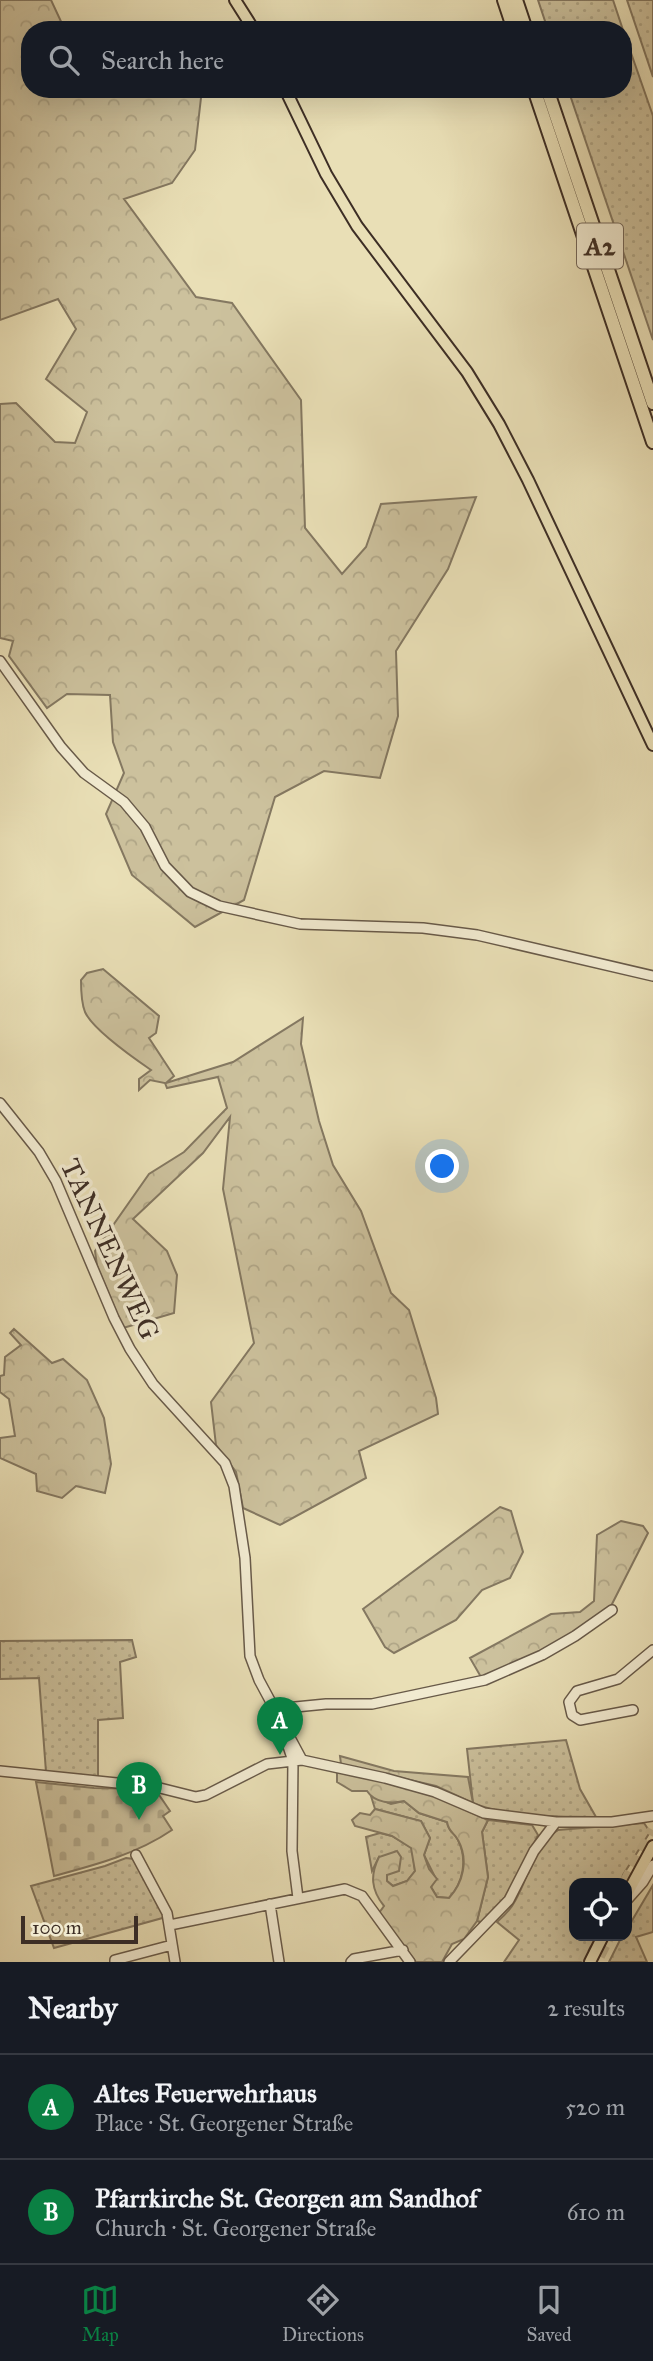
<!DOCTYPE html>
<html lang="en">
<head>
<meta charset="utf-8">
<style>
  body { margin:0; font-family:"IM FELL Great Primer",serif; background:#242831; color:#f1f3f6 }
  .controls { position:absolute; right:21px; bottom:21px; display:grid; overflow:hidden; border-radius:14px; box-shadow:0 7px 28px #0002 }
  .controls button { width:63px; height:63px; display:grid; place-items:center; padding:0; border:0; border-bottom:2px solid #363941; background:#171b24; color:#f1f3f6; font:35px sans-serif }
  .scale { position:absolute; left:21px; bottom:18px; width:117px; box-sizing:border-box; padding-left:7px; border:4px solid #3d2e25; border-top:0; font-size:19px; line-height:24px; white-space:nowrap; color:#3d2e25; -webkit-text-stroke:5px #f1ead0; paint-order:stroke }
  .you { position:absolute; left:443px; top:1167px; width:24px; height:24px; margin:-18px; border:5px solid #fff; border-radius:50%; background:#1a73e8; box-shadow:0 0 0 10px #1a73e833 }
  .badge { display:grid; place-items:center; width:46px; height:46px; border-radius:50%; background:#0b8043; color:#fff; font-size:23px; font-weight:700 }
  .pin { position:absolute; translate:-50% -58px; filter:drop-shadow(0 2px 4px #0008) }
  .pin::after { content:''; position:absolute; top:37px; width:24px; height:21px; background:inherit; clip-path:polygon(0 0,100% 0,50% 100%) }
  .list { margin:0; padding:0; list-style:none }
  h2 { display:flex; justify-content:space-between; align-items:center; height:91px; margin:0; padding:0 28px; font-size:30px }
  h2 small { font-size:23px; font-weight:400; color:#9ea1a6 }
  .list li { display:grid; grid-template-columns:46px 1fr auto; gap:21px; align-items:center; box-sizing:border-box; height:105px; padding:0 28px; border-top:2px solid #363941 }
  .list b { display:block; font-size:26px; white-space:nowrap }
  .list p { margin:0; font-size:23px; white-space:nowrap; color:#9ea1a6 }
  .list em { font-size:23px; font-style:normal; color:#9ea1a6 }
  .icon { flex:none; width:38px; height:38px; fill:none; stroke:currentColor; stroke-width:2; stroke-linecap:round; stroke-linejoin:round }
  .map { position:relative; flex:none; width:653px; height:1962px; overflow:hidden }
  .search { position:absolute; background:#171b24; box-shadow:0 7px 28px #0002; left:21px; right:21px; top:21px; height:77px; display:flex; align-items:center; gap:18px; box-sizing:border-box; padding:0 24px; border-radius:28px; color:#9ea1a6; font-size:26px }
  .sheet { height:301px; background:#171b24 }
  nav { display:flex; justify-content:space-around; align-items:center; box-sizing:border-box; height:98px; border-top:2px solid #363941; background:#171b24; font-size:19px; color:#9ea1a6 }
  nav a { display:grid; justify-items:center; gap:4px }
  nav .on { color:#0b8043 }
  .map>svg:first-child { display:block }
  .grass { fill:url(#grass-dots); stroke:#847861; stroke-width:2 }
  .forest { fill:url(#forest-crowns); stroke:#847861; stroke-width:2 }
  .cemetery { fill:url(#cemetery-stones); stroke:#847861; stroke-width:2 }
  .lines { fill:none; stroke-linecap:round; stroke-linejoin:round }
  .highway-tunnel { stroke:#c7bc99; stroke-width:12; stroke-dasharray:12 6; stroke-linecap:butt }
  .minor-casing { stroke:#685a49; stroke-width:12 }
  .major-casing { stroke:#3d2e25; stroke-width:14 }
  .highway-casing { stroke:#3d2e25; stroke-width:16 }
  .minor { stroke:#f1ead0; stroke-width:9 }
  .major { stroke:#e9dfb6; stroke-width:10 }
  .highway { stroke:#e9dfb6; stroke-width:12 }
  .labels { text-anchor:middle; dominant-baseline:central; stroke-width:7; stroke-linejoin:round; paint-order:stroke }
  .shield { fill:#f1ead0; stroke:#736658; stroke-width:2 }
  .shield-label { font-size:26px; font-weight:bold; fill:#3d2e25 }
  .street-label { font-size:28px; fill:#3d2e25; stroke:#f1ead0 }
</style>
</head>
<body>
<div class="map">
<svg width="653" height="1962" viewBox="0 0 653 1962">
  <defs>
    <pattern id="grass-dots" width="8" height="8" patternUnits="userSpaceOnUse" patternTransform="scale(1.75)"><rect width="8" height="8" fill="#ccc19d"/><path d="M2 2h.1M6 6h.1" fill="none" stroke="#b0a687" stroke-width="1.8" stroke-linecap="round"/></pattern>
    <pattern id="forest-crowns" width="20" height="18" patternUnits="userSpaceOnUse" patternTransform="scale(1.75)"><rect width="20" height="18" fill="#ccc19d"/><path d="M2 6a3 3 0 1 1 6 0M12 15a3 3 0 1 1 6 0" fill="none" stroke="#b0a687"/></pattern>
    <pattern id="cemetery-stones" width="16" height="16" patternUnits="userSpaceOnUse" patternTransform="scale(1.75)"><rect width="16" height="16" fill="#ccc19d"/><path d="M2 7V4a2 2 0 0 1 4 0v3zM10 15v-3a2 2 0 0 1 4 0v3z" fill="#b0a687"/></pattern>
  </defs>
  <rect width="100%" height="100%" fill="#e9dfb6"/>
  <filter id="stains"><feTurbulence type="fractalNoise" baseFrequency=".00286" numOctaves="4"/><feColorMatrix values="0 0 0 0 .2 0 0 0 0 .09 0 0 0 0 .02 0 0 0 .5 -.17"/></filter>
  <radialGradient id="worn" r=".72"><stop offset=".6" stop-color="#630" stop-opacity="0"/><stop offset="1" stop-color="#630" stop-opacity=".3"/></radialGradient>
  <path class="grass" d="M538,0H613L623,30H548Z
    M627,0H653V77Z
    M623,30L653,116V340L568,89H623Z
    M132,1640L136,1657L120,1662L123,1718L98,1720V1779L46,1772L39,1678L0,1679V1641Z
    M566,1740L580,1789L596,1817C555,1816 511,1819 473,1803L467,1749Z
    M371,1796L391,1804L404,1801L419,1813L447,1822C449,1833 454,1832 458,1840C468,1860 463,1883 449,1898L437,1897L431,1887L436,1879L424,1855L430,1838L421,1821L375,1809Z
    M488,1820L532,1825L538,1835C522,1869 511,1896 483,1923L477,1921L488,1877L482,1832Z
    M644,1823L650,1832L623,1875L621,1883H574V1936H596L583,1962H504L519,1940L497,1922C504,1916 511,1909 515,1901C529,1877 533,1846 558,1830Z
    M380,1833L392,1836L412,1848L415,1871L407,1881L393,1886L387,1881V1875L379,1857L372,1871L366,1837Z
    M126,1858L134,1859L166,1917L54,1948L31,1886L105,1866Z
    M653,1885V1932L636,1937L647,1962H609L622,1936H627V1929Z"/>
  <path class="forest" d="M0,0H51L65,30H30V89H202L195,150L172,183L124,199L196,297L232,303L301,400L305,528L342,574L366,547L381,504L476,497L448,569L396,651L398,716L380,778L324,771L275,797L244,900L195,927L132,875L106,814L124,773L113,742L110,695L67,694L47,708L9,656L13,641L0,638V404L16,403L55,442L75,443L87,412L46,379L76,329L58,299L0,320Z
    M103,969L159,1016L156,1033L149,1038L174,1076L166,1083L233,1062L303,1018L301,1044L319,1121L333,1165L361,1211L391,1293L409,1310L436,1398L438,1414L359,1451L366,1478L280,1525L243,1508L236,1472L216,1445L211,1402L254,1343L223,1189L230,1117L203,1153L133,1219L167,1251L177,1275L174,1313L123,1328L97,1266L95,1251L149,1174L184,1152L227,1108L218,1077L167,1088L165,1083L150,1080L139,1090V1079L151,1070C135,1059 93,1030 85,1012C81,1002 81,990 81,980L87,973Z
    M14,1329L52,1363L63,1359L87,1380L104,1418L111,1464L105,1493L76,1486L62,1498L37,1491L36,1474L0,1458V1438L15,1436L9,1399L0,1392V1376L4,1375L5,1357L21,1345L10,1333Z
    M500,1507L511,1511L523,1552L510,1578L482,1590L456,1620L394,1653L385,1647L363,1609Z
    M621,1521L643,1526L648,1533L610,1608L576,1632L542,1651L481,1677L470,1658L551,1614L580,1612L594,1601L597,1535Z
    M340,1756L394,1771L468,1777L473,1803L436,1786L341,1764Z
    M337,1771L384,1781L435,1796L488,1820L482,1832L488,1877L477,1921L464,1939L452,1944L442,1962H416L379,1913L384,1906C371,1890 370,1875 379,1857L397,1851L401,1857L399,1871L387,1875V1881L393,1886L407,1881L415,1871L411,1848L392,1836L355,1826L352,1820L360,1813L370,1815L375,1809L421,1821L430,1838L424,1855L429,1869L437,1879L431,1887L437,1897L449,1898C463,1883 469,1860 458,1840C454,1832 449,1833 447,1822L419,1813L404,1801C391,1804 375,1803 367,1791H352L337,1782Z"/>
  <path class="cemetery" d="M36,1782L94,1788L155,1789L170,1811L163,1816L172,1830C137,1854 95,1865 54,1876Z"/>
  <g class="lines">
    <path class="highway-tunnel" d="M625,1883L653,1830
      M599,1956L609,1936
      M583,1962L597,1936"/>
    <defs>
      <path id="minor" d="M0,661L61,747L84,773L124,802L145,827L165,866L190,892L219,906L300,924L423,928L477,935L653,976
        M0,1103L39,1152L56,1181L114,1318L130,1349L153,1384L225,1463L234,1486L245,1558L250,1656L259,1680L302,1760
        M275,1709L326,1704H372L485,1680L542,1655L575,1636L612,1610
        M633,1710L580,1720L572,1715L569,1702L577,1691L618,1679L653,1650
        M286,1740L293,1761L292,1851L298,1898
        M0,1771L156,1787L196,1797L206,1795L267,1764L302,1760L385,1778L435,1792L484,1813L556,1822
        M136,1855L167,1913L175,1962
        M627,1900L643,1882L653,1865
        M270,1904L279,1962
        M170,1925L345,1889L362,1896L410,1962
        M115,1962V1960L172,1945
        M351,1962L354,1959L403,1950
        M449,1962L509,1900L534,1851L556,1822H612L653,1816"/>
      <path id="major" d="M235,0L254,30
        M285,89L326,174L357,226L467,372L499,424L528,480L653,745
        M627,1894L653,1846
        M590,1962L603,1936"/>
      <path id="highway" d="M504,0L514,30
        M516,0L526,30
        M534,89L653,442
        M547,89L653,403"/>
    </defs>
    <use href="#minor" class="minor-casing"/>
    <use href="#major" class="major-casing"/>
    <use href="#highway" class="highway-casing"/>
    <use href="#minor" class="minor"/>
    <use href="#major" class="major"/>
    <use href="#highway" class="highway"/>
  </g>
  <g class="labels">
    <rect class="shield" x="577" y="223.5" width="46" height="45" rx="5"/>
    <g class="shield-label">
      <text x="600" y="246">A2</text>
    </g>
    <g class="street-label">
      <text transform="translate(110 1249) rotate(65)">TANNENWEG</text>
    </g>
  </g>
  <rect width="100%" height="100%" filter="url(#stains)"/>
  <rect width="100%" height="100%" fill="url(#worn)"/>
</svg>
<div class="controls">
<button><svg class="icon" aria-label="locate" viewBox="0 0 24 24"><circle cx="12" cy="12" r="6"/><path d="M12 2v4M12 18v4M2 12h4M18 12h4"/></svg></button>
</div>
<div class="scale">100 m</div>
<div class="you"></div>
<div class="pin badge" style="left:280px;top:1755px">A</div>
<div class="pin badge" style="left:139px;top:1820px">B</div>
<div class="search"><svg class="icon" aria-label="search" viewBox="0 0 24 24"><circle cx="10" cy="10" r="6"/><path d="M15 15l6 6"/></svg>Search here</div>
</div>
<section class="sheet">
<h2>Nearby<small>2 results</small></h2>
<ul class="list">
<li><span class="badge">A</span><div><b>Altes Feuerwehrhaus</b><p>Place · St. Georgener Straße</p></div><em>520 m</em></li>
<li><span class="badge">B</span><div><b>Pfarrkirche St. Georgen am Sandhof</b><p>Church · St. Georgener Straße</p></div><em>610 m</em></li>
</ul>
</section>
<nav>
<a class="on"><svg class="icon" aria-label="map" viewBox="0 0 24 24"><path d="M3 6l6-2 6 2 6-2v14l-6 2-6-2-6 2zM9 4v14M15 6v14"/></svg>Map</a>
<a><svg class="icon" aria-label="directions" viewBox="0 0 24 24"><path d="M12 3l9 9-9 9-9-9zM9 14v-3h6M13 9l2 2-2 2"/></svg>Directions</a>
<a><svg class="icon" aria-label="saved" viewBox="0 0 24 24"><path d="M7 4h10v16l-5-4-5 4z"/></svg>Saved</a>
</nav>
</body>
</html>
